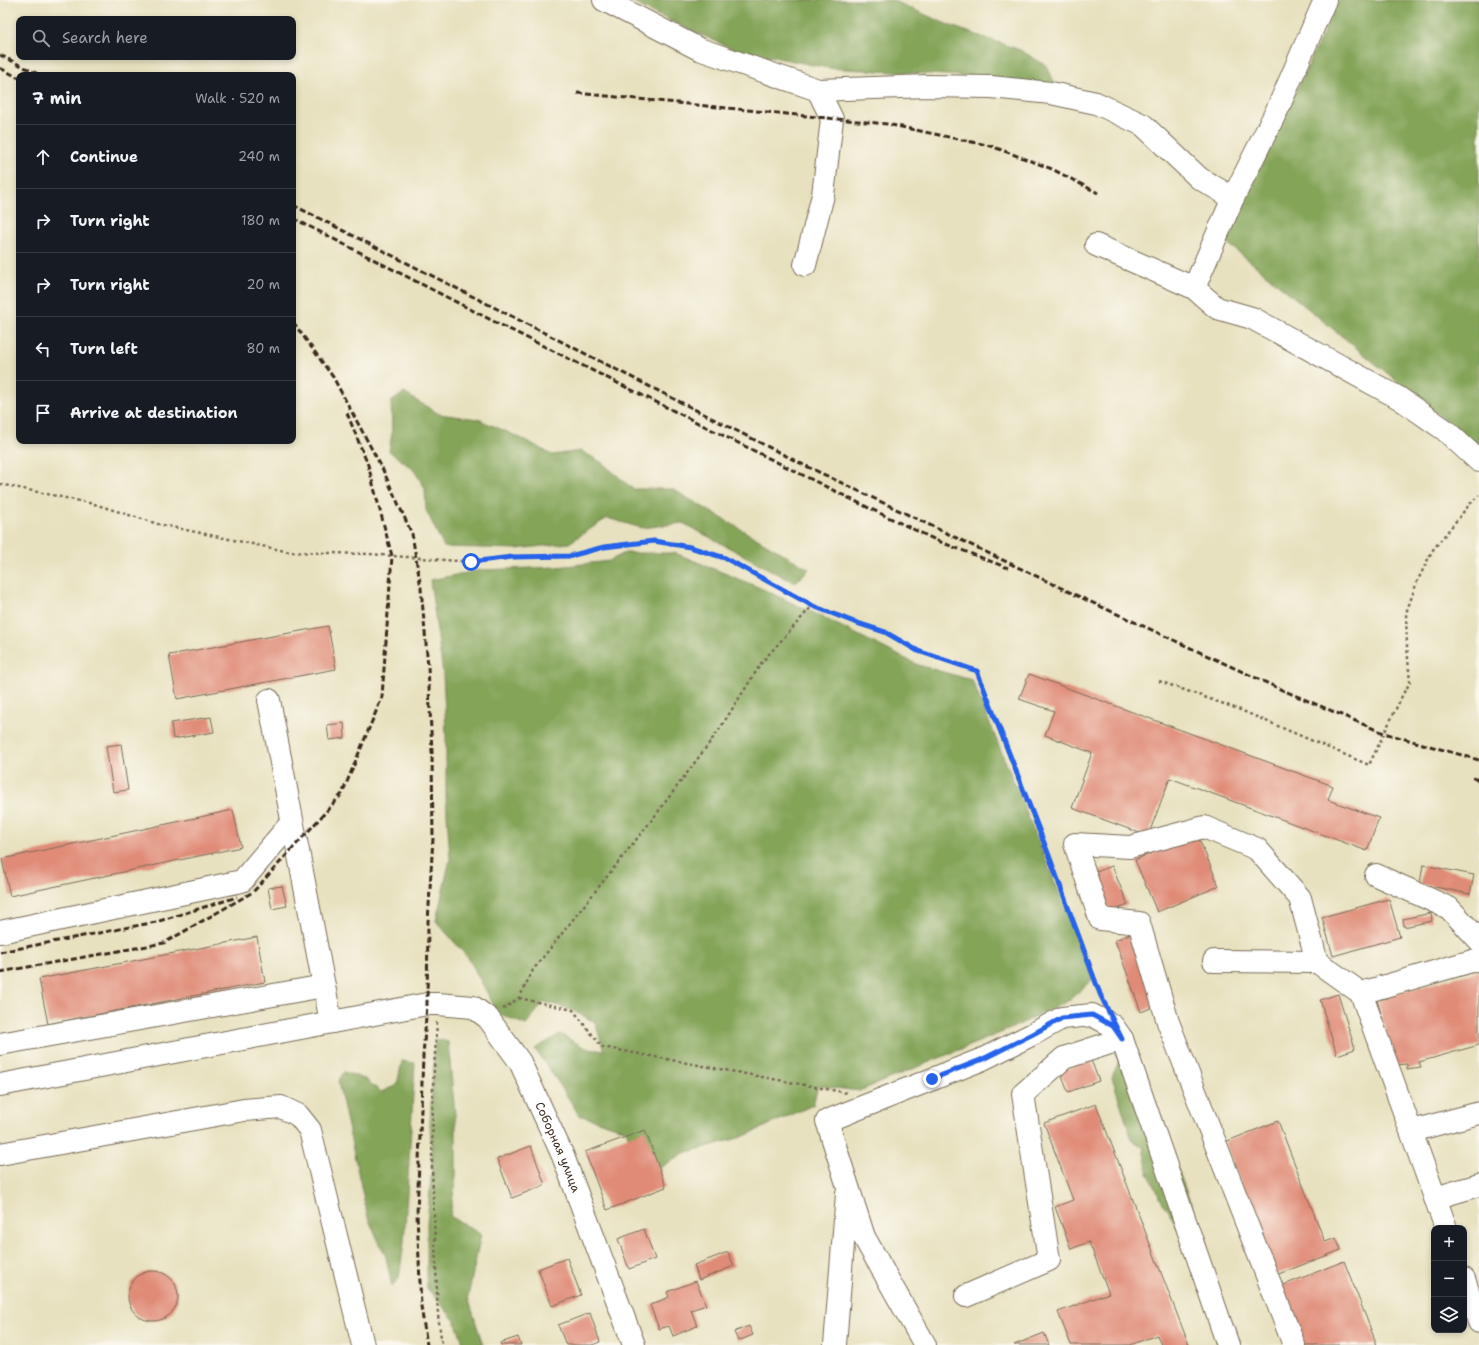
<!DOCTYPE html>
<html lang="en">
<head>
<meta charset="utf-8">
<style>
  body { margin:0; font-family:"Shantell Sans",sans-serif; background:#242831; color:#f1f3f6 }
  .controls { position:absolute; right:12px; bottom:12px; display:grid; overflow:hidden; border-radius:8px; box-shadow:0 2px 6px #0003 }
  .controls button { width:36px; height:36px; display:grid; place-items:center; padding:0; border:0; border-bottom:1px solid #363941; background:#171b24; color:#f1f3f6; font:20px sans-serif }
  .stop { position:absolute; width:12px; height:12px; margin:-9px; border:3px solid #2563eb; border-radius:50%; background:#fff }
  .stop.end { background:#2563eb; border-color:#fff; box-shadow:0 1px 4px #0008 }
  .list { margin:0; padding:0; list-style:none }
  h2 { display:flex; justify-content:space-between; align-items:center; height:52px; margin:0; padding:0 16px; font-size:17px }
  h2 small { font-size:13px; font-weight:400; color:#9ea1a6 }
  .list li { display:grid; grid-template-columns:26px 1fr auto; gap:12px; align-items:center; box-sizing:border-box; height:64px; padding:0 16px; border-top:1px solid #363941 }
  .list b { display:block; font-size:15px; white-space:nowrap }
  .list em { font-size:13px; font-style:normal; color:#9ea1a6 }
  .icon { flex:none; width:22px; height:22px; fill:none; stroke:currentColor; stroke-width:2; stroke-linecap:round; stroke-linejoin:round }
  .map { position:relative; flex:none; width:1479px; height:1345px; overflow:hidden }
  .search { position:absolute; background:#171b24; box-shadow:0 2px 6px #0003; left:16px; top:16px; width:280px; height:44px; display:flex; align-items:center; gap:10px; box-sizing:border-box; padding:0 14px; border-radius:8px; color:#9ea1a6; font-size:15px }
  .panel { position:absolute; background:#171b24; box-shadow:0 2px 6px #0003; left:16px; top:72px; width:280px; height:372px; border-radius:8px }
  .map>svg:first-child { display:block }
  .forest { fill:#84a459; stroke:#60673c }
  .building { fill:#e08b77 }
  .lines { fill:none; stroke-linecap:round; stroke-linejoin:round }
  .minor-casing { stroke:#776a56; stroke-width:24 }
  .path { stroke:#776a56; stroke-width:2.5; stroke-dasharray:3 3; stroke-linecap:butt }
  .minor { stroke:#fff; stroke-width:22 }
  .rail { stroke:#3b2a1e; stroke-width:3; stroke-dasharray:6 3; stroke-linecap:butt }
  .route { stroke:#2563eb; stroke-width:5 }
  .labels { text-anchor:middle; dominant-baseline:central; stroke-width:3; stroke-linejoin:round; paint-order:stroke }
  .street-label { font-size:12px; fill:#3b2a1e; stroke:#fbf7ec }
</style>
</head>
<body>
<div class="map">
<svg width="1479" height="1345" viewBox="0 0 1479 1345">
  <rect width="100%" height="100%" fill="#fbf7ec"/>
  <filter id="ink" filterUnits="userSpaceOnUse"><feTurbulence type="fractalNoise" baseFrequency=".025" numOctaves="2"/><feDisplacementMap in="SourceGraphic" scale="8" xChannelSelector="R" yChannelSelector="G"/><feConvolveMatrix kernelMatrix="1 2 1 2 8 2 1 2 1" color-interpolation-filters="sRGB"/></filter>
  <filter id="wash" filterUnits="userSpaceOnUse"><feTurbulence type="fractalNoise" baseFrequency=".012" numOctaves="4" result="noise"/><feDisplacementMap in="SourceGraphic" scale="16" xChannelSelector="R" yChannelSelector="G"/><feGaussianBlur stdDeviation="0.9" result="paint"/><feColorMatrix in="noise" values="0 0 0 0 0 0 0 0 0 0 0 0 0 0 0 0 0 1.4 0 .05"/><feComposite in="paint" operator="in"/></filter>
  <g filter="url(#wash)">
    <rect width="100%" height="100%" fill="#e7e1bf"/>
    <path class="forest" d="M629,0H892L951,26L1020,50L1047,66L1055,84L963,76L828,68L733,49L651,12Z
      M1339,0H1479V448L1225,241Z
      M404,393L439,414L478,419L527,441L552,455L581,451L601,462L633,489H672L809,569L795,583L683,523L642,528L607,518L569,543L517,549L444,547L426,510L425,488L413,469L389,451L392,434L391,402Z
      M625,553H675L758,587L814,613L918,665L972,680L1094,978L1068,1001L1010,1029L859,1091L818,1086L813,1105L742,1137L684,1153L658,1169L636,1159L626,1130L579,1115L560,1085L535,1049L560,1034L585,1048L604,1051L595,1022L567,1008L544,1002L526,1025L498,1013L469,959L436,921L450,859L446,798V733L443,674L430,580L481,570L557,567L609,561Z
      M435,1039L448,1042L456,1125V1176L450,1216L481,1234L468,1297L483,1345H464L455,1321L427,1288V1223L432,1167L430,1122Z
      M1118,1043L1151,1098L1206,1244L1201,1251L1187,1244L1156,1191L1148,1173L1143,1147L1132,1140L1112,1077L1119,1061L1115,1053Z
      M402,1061L415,1063L404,1243L399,1278L392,1287L386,1257L368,1218L338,1081L344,1072L365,1079L381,1092L397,1085Z"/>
    <g id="blocks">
      <path class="building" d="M328,626L336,669L177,699L169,655Z
        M1029,674L1333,786L1328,800L1379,818L1367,851L1170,778L1148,836L1072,808L1092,753L1045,735L1054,711L1019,699Z
        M211,717L214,732L173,739L171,723Z
        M344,723L345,738L329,740L327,725Z
        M121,744L128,790L113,792L106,746Z
        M233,810L241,847L10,896L2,859Z
        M1197,834L1219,886L1157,912L1135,860Z
        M1423,865L1474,875L1470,894L1420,884Z
        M1112,866L1128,905L1107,913L1091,874Z
        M282,886L287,906L272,909L268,888Z
        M1389,899L1400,937L1333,956L1322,917Z
        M1431,913L1432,921L1404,927L1403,919Z
        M1135,932L1161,1004L1141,1012L1115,940Z
        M257,937L265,982L48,1024L39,979Z
        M1479,971V1045L1419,1062L1421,1067L1407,1069V1064L1396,1065L1377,1000L1387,998L1385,990L1397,993Z
        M1338,994L1355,1049L1337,1055L1320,1000Z
        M1091,1060L1099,1081L1068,1092L1060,1071Z
        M1096,1104L1189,1345H1161L1157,1335L1130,1345H1071L1058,1312L1109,1293L1089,1242L1071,1249L1055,1207L1073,1200L1044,1123Z
        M1278,1121L1325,1242L1336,1238L1341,1250L1276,1275L1225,1142Z
        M645,1130L666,1187L607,1210L585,1152Z
        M531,1146L545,1185L512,1198L497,1159Z
        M644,1229L655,1259L629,1269L618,1239Z
        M728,1252L734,1266L699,1280L694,1265Z
        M567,1258L581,1295L552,1306L538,1269Z
        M1344,1261L1377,1345H1302L1279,1287Z
        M128 1296a25 25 0 1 1 50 0a25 25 0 1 1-50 0Z
        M696,1281L706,1305L691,1310L697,1326L673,1336L669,1326L659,1329L650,1305L669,1297L667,1292Z
        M590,1313L600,1342L592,1345H566L558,1325Z
        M749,1326L753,1335L738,1341L734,1332Z
        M1044,1333L1049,1345H1014Z
        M518,1337L521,1345H501L500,1343Z"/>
    </g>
  </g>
  <g filter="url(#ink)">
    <use href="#blocks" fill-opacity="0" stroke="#776a56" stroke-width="1"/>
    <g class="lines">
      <defs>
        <g id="minor">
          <path d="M604,0L699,49L818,90L928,86L991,87L1051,93L1096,103L1143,125L1199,178L1233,198"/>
          <path d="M1096,245L1194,288L1217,308L1252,318L1399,398L1445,430L1479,461"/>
          <path d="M805,265L823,195L832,119L818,90"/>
          <path d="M1194,288L1233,198L1278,108L1325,0"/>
          <path d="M1376,875L1449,908L1479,940"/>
          <path d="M0,932L242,881L292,822"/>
          <path d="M1214,961L1317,962L1361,993L1446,1228"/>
          <path d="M324,986L331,1022"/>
          <path d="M1361,993L1479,959"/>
          <path d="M0,1044L324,986L269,700"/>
          <path id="s1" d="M0,1085L427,1004H438L473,1007L488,1018L520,1062L563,1156L634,1345"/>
          <path d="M1412,1131L1479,1113"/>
          <path d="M0,1154L244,1110L281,1107L298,1115L310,1130L363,1345"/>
          <path d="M1435,1198L1479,1185"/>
          <path d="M1464,1279L1479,1322"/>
          <path d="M966,1296L1049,1260L1023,1094L1064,1058L1122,1039"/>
          <path d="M835,1345L847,1194"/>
          <path d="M925,1345L864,1237L827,1121L983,1059L1033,1034L1062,1018L1092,1015L1113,1026L1122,1039L1228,1345"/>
          <path d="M1294,1345L1168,1022L1139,923L1100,919L1075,844L1130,847L1204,827L1257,849L1300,898L1317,962"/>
        </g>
      </defs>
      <use href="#minor" class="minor-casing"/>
      <path class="path" d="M0,484L94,504L158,524L290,552L369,554L471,562L512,557L570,556L604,547L654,541L691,547L725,558L813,605L854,622L885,632L918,651L977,671L1103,1000
        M1159,681L1238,709L1369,765L1404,692L1410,683L1407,646L1406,613L1417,582L1432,551L1469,505L1479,495
        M519,998L573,1010L602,1047L848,1093
        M503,1009L519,998L533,970L658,812L719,730L762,662L813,605
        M437,1022L433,1086L432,1167L438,1315L442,1345"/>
      <use href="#minor" class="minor"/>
      <path class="rail" d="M0,55L40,75
        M0,68L19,78
        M577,93L887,124L991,146L1052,169L1098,193
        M293,205L800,463L1080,597L1280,689L1384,733L1479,760
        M293,218L495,322L871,509L938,541L1008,568
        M293,322L333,377L382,468L412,534L421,588L428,666L432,752L433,838L428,922L427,1004L423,1056L417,1214L421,1306L427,1345
        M1473,778L1479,780
        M0,952L156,922L237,897
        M0,972L164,943L253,892L342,794L382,697L392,556L368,465L347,413"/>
    </g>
  </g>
  <g class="lines" filter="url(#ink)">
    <path class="route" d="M471,562L512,557L570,556L604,547L654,541L690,547L725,558L813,606L854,622L885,632L918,651L977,671L1048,853L1100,994L1122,1039L1113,1026L1092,1015L1062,1018L1033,1034L983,1059L932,1079"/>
  </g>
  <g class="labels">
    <g class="street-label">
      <text stroke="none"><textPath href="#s1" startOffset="647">Соборная улица</textPath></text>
    </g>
  </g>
</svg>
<div class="controls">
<button>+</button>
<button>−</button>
<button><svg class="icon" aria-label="layers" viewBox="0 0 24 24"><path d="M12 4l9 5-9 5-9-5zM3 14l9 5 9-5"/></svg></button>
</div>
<div class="stop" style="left:471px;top:562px"></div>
<div class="stop end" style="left:932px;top:1079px"></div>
<div class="search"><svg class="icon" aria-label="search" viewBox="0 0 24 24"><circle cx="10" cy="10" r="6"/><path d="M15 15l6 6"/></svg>Search here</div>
<section class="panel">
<h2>7 min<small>Walk · 520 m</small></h2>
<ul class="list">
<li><svg class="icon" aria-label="ahead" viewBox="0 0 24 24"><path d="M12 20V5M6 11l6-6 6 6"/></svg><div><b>Continue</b></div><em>240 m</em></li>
<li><svg class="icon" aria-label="right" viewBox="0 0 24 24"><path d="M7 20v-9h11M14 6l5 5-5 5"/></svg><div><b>Turn right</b></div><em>180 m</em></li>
<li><svg class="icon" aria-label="right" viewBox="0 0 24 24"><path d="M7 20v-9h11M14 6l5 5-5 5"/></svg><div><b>Turn right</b></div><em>20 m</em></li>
<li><svg class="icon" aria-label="left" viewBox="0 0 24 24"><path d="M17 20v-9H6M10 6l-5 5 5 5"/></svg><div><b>Turn left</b></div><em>80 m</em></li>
<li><svg class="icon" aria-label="arrive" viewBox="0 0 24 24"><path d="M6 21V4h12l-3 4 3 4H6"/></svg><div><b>Arrive at destination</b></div></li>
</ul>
</section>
</div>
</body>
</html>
